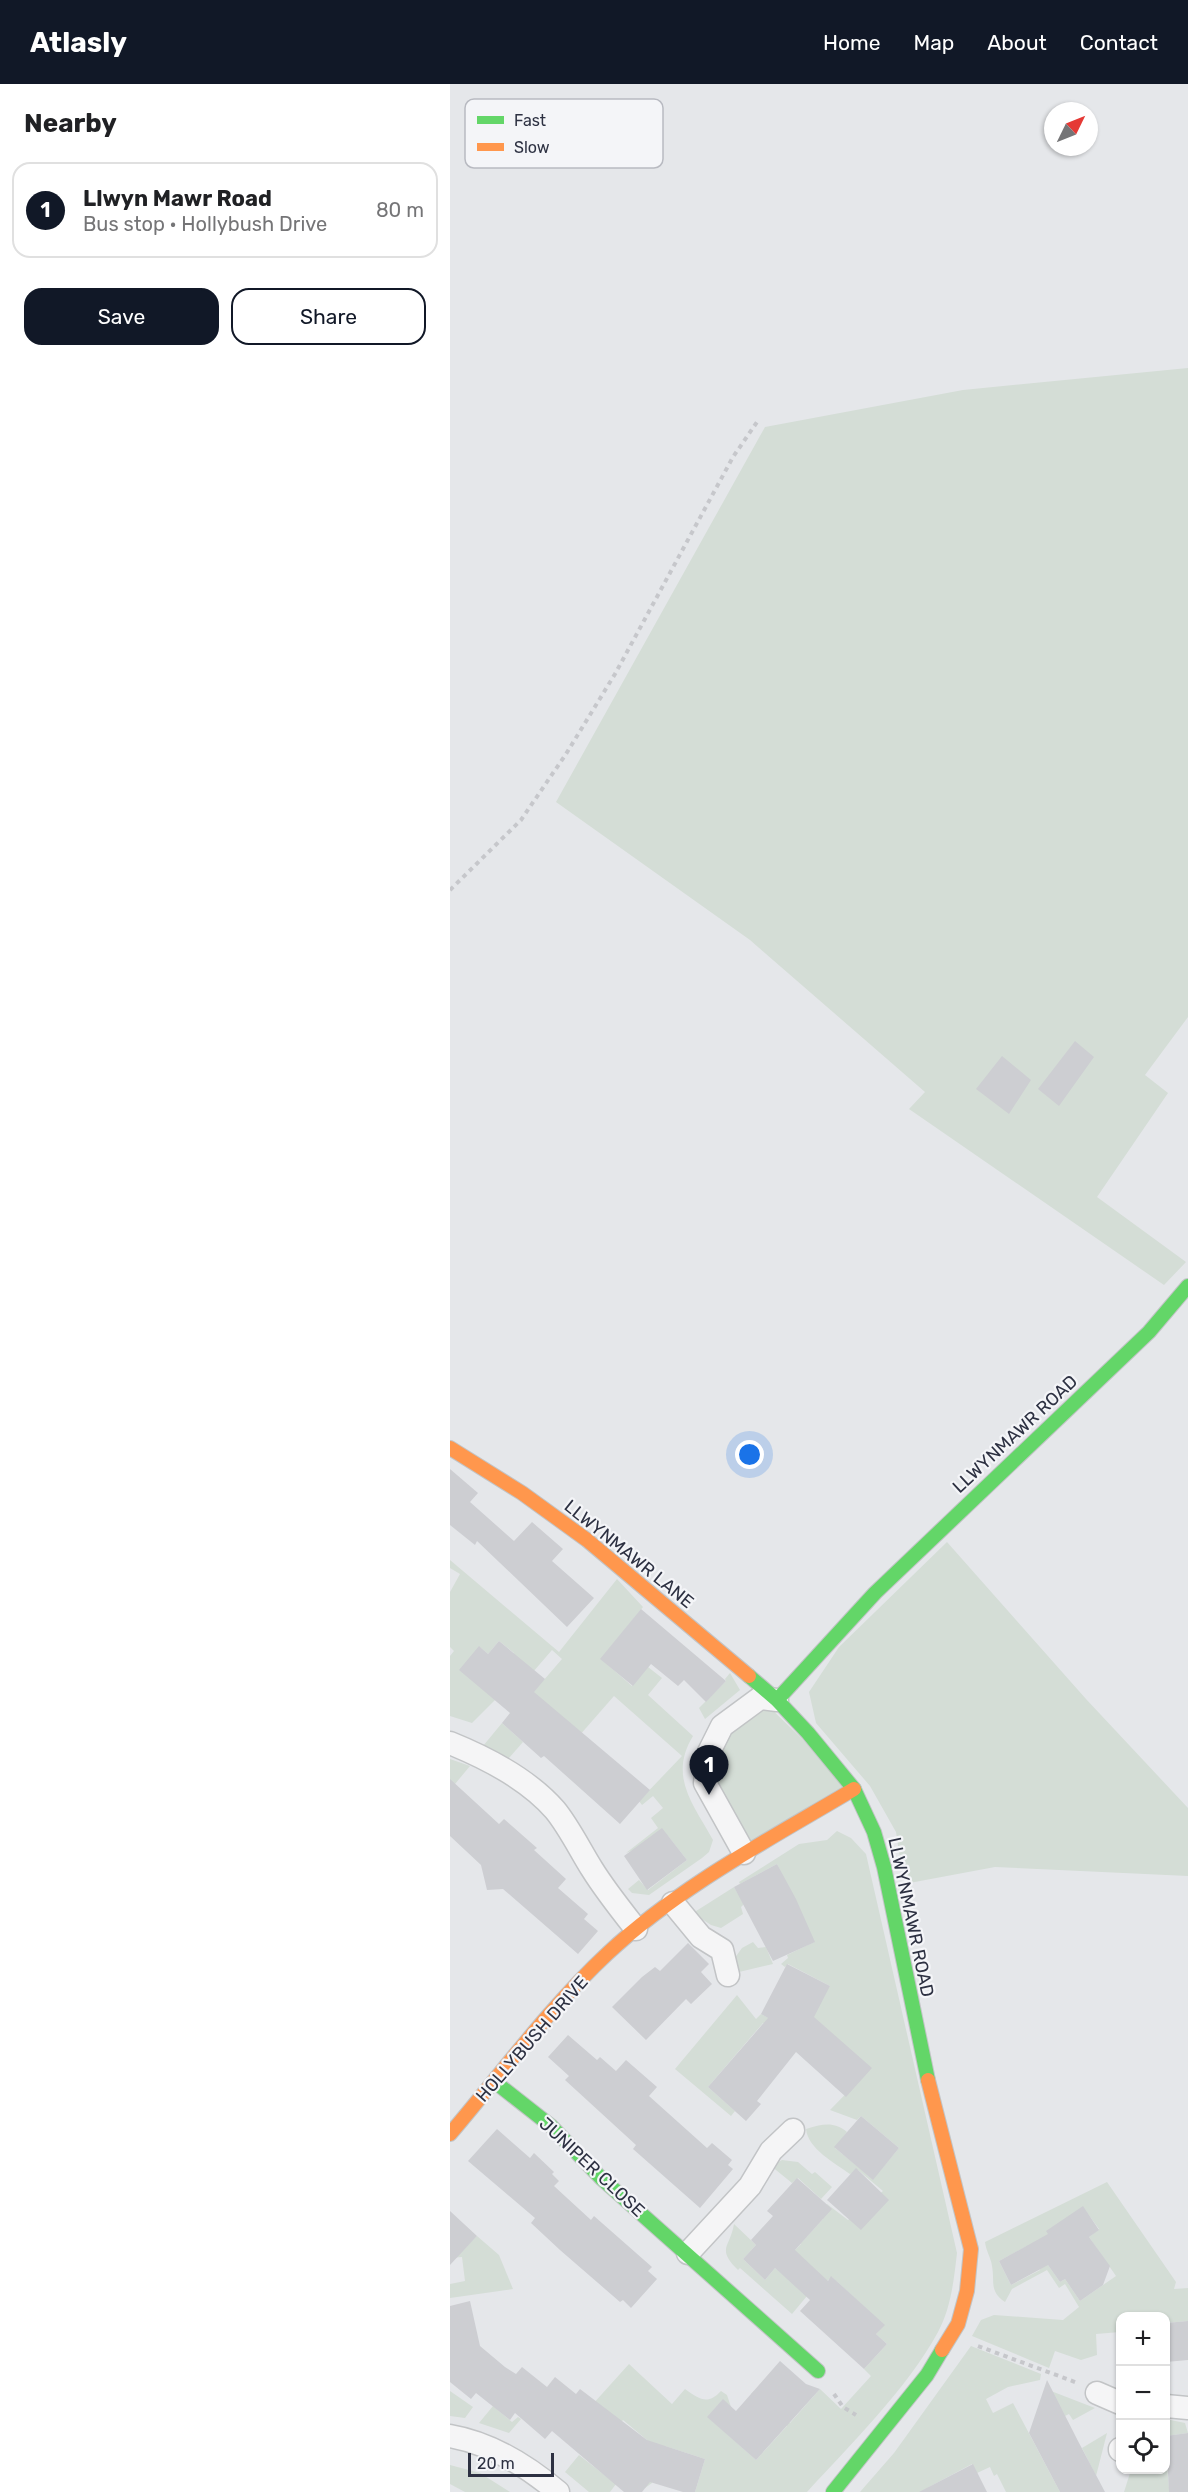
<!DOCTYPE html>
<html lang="en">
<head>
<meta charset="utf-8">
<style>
  body { margin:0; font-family:Rubik,sans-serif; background:#f2f2f2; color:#202124 }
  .controls { position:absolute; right:18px; bottom:18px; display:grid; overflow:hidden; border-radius:12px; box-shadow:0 2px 4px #0004 }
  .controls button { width:54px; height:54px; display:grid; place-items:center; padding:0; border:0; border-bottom:2px solid #e0e0e0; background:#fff; color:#202124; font:30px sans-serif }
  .compass { position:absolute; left:594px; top:18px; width:54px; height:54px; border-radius:50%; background:#fff; box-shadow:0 2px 4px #0004; rotate:47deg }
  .scale { position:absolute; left:18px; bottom:15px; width:86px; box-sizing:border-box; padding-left:6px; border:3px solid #2d3142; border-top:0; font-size:16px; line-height:21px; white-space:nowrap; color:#2d3142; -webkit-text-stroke:4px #f4f5f8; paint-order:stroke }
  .you { position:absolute; left:300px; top:1371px; width:21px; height:21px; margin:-15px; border:4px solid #fff; border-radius:50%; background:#1a73e8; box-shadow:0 0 0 9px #1a73e833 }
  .badge { display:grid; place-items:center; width:39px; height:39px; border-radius:50%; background:#111827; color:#fff; font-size:20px; font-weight:700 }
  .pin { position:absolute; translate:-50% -50px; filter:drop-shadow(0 2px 3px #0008) }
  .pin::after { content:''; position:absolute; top:32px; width:21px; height:18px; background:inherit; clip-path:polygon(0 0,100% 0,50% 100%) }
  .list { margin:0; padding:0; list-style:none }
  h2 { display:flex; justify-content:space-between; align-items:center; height:78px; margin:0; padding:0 24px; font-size:26px }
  h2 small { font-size:20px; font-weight:400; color:#757577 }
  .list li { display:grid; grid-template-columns:39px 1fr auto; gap:18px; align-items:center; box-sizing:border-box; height:96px; margin:0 12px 12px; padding:0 12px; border:2px solid #e0e0e0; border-radius:18px }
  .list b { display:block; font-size:22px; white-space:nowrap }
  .list p { margin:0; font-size:20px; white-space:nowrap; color:#757577 }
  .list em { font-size:20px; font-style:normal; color:#757577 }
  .actions { display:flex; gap:12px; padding:18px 24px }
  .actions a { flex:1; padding:14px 0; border:2px solid #111827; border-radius:18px; text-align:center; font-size:21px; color:#111827 }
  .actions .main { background:#111827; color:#fff }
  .icon { flex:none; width:33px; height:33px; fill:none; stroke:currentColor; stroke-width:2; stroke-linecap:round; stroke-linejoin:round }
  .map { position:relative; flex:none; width:738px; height:2408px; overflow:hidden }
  header { display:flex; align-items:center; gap:36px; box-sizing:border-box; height:84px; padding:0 30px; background:#111827; color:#fff }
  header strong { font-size:28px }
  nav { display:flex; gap:33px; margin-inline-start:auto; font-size:21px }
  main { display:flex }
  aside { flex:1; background:#fff }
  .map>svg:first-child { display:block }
  .green { fill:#d4ddd6; fill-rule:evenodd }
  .building { fill:#cdced2 }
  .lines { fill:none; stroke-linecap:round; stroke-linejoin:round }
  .street-casing { stroke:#c2c4c6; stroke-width:25 }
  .fast-casing { stroke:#c2c4c6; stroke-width:16 }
  .slow-casing { stroke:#c2c4c6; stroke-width:16 }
  .path { stroke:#c6c7cb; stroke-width:4; stroke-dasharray:4.5 4.5; stroke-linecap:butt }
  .street { stroke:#f5f5f6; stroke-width:22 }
  .fast { stroke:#63d668; stroke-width:14 }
  .slow { stroke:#ff974d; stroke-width:14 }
  .labels { text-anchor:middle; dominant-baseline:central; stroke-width:4.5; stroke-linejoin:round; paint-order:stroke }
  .street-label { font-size:18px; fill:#2d3142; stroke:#f4f5f8 }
  .key { fill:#f4f5f8; stroke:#b8bac1; stroke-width:1.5 }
  .key-label { font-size:16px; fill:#2d3142 }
</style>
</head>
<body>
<header>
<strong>Atlasly</strong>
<nav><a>Home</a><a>Map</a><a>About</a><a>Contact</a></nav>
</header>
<main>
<aside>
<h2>Nearby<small></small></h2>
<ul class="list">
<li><span class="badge">1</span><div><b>Llwyn Mawr Road</b><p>Bus stop · Hollybush Drive</p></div><em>80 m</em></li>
</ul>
<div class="actions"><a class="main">Save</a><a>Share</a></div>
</aside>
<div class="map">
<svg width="738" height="2408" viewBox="0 0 738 2408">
  <rect width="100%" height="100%" fill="#e5e7ea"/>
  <path class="green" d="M738,284V933L695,991L718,1009L647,1113L736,1178L714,1201L459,1025L475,1008L300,856L106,718L315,343L513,306Z
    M497,1458L636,1615L738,1724V1792L545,1783L454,1800L446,1748L420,1702L366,1639L359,1608L389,1563Z
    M0,1476L109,1568L167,1495L193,1523L151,1575L182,1602L198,1583L212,1594L198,1611L243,1652C218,1693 244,1721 263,1756L259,1768L252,1774L199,1811L182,1809L178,1805L189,1796L198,1806L237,1776L218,1752L176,1769L208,1744L201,1734L213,1724L203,1712L192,1721L189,1717L232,1672L164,1612L108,1676L121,1641L52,1582L64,1569L49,1557L38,1570L30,1563L45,1616L22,1639L0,1632V1572L4,1567L0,1563V1508L10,1490L0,1484ZM102,1566L112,1575L93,1597L83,1588Z
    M280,1589L290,1606L255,1635L249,1624L276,1597L275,1595Z
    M310,1614L404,1705L294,1769L274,1736L259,1668Z
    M52,1639L73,1658L59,1674L33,1662Z
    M0,1675L20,1682L5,1700L0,1701Z
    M387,1747L401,1754L416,1770L507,2169C504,2195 501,2224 488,2248C457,2305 400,2361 357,2408H245L255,2375L215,2362L202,2399L195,2404L175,2388L160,2408H139L115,2388L129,2371L162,2397L197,2356L173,2336L159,2353L133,2331L179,2280L222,2320L235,2305C250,2316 258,2321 271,2307L277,2311L281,2323L273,2316L258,2333L306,2376L337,2342L301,2310L304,2307L340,2339L370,2305L391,2325L421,2292L414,2285L437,2260L426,2250L434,2241L382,2193L377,2197L372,2194L342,2230L290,2184L288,2186C266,2164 280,2164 284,2140L306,2161L293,2175L315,2196L325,2184L337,2194L345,2166L351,2160L347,2156L351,2159L373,2135L368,2130L377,2120L398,2136L433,2107L408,2086L400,2090C385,2079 358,2065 356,2045C372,2040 384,2037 397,2048L385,2064L423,2095L449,2064L411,2032L407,2036L380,2026L421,1984L344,1964L313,1939L258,2003L285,2027L281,2032L225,1985L287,1911L306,1935L311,1930L337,1944L380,1902L338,1880L335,1883L331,1880L338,1874L337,1871L364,1858L327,1780L290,1800L289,1798L349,1760L377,1756Z
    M284,1803L294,1820L291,1823L293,1830L271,1844L261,1841L243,1829Z
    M303,1858L308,1864L316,1863L323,1880L289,1888L284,1875L292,1864Z
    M332,2076L348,2078L362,2090L365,2088L382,2103L371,2115L348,2094L342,2099L321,2082Z
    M657,2098L726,2198L724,2205L738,2204V2237L716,2239V2232H670V2248L646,2250L647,2271L631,2276L605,2267L599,2284L522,2252L531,2236L544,2231L613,2236L629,2223L615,2200L609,2204L597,2186L562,2205L555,2218C539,2207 545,2199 542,2182C541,2174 536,2167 535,2158ZM633,2123L649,2145L639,2153L666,2192L630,2217L615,2195L610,2198L596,2178L610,2168ZM577,2162L590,2186L561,2201L549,2177Z
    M0,2150L15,2164L27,2152L49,2171L63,2205L0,2214V2200L15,2197L12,2173L0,2174Z
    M521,2262L591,2290L590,2296L558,2303L536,2315L543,2329L563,2319L610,2408H556L547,2390L544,2392L540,2383L527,2389L522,2380L479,2403L481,2408H410L444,2369Z
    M0,2307L23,2323L15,2334L0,2332Z
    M601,2307L645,2324L623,2336L619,2330L615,2332Z
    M43,2322L62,2338L68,2333L71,2335L59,2349L29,2339Z
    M716,2335L735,2339L738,2349L716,2352Z
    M657,2349L646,2392L632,2364Z
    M716,2371L719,2404L738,2408H674L681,2386H716Z
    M0,2381L30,2389L60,2408H15L0,2400Z"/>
  <path class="building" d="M625,957L644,973L609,1022L588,1005Z
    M552,972L581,996L559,1030L526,1005Z
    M0,1385L28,1409L20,1418L64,1457L82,1438L113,1465L102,1477L144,1514L117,1543L27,1457L25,1461L0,1441Z
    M191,1525L276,1597L256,1618L234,1596L228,1602L201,1580L183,1602L150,1575Z
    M49,1557L95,1595L84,1608L200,1706L170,1740L94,1672L91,1674L52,1639L60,1629L9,1586L29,1562L38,1570Z
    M0,1695L49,1740L54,1735L87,1764L84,1766L116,1795L108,1804L138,1830L134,1835L148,1847L128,1870L53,1805L37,1806L31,1781L0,1752Z
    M212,1744L237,1776L197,1806L174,1772Z
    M327,1780L346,1815L365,1858L323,1877L284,1803Z
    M238,1859L259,1880L251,1888L262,1900L241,1920L236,1915L196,1956L162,1923L192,1893L205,1883L210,1887Z
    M337,1880L380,1902L364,1933L422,1984L396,2013L346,1968L307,2017L311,2020L296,2037L258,2003L318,1934L311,1930Z
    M118,1951L147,1976L150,1973L166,1987L176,1976L207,2003L199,2012L257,2064L262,2059L282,2076L278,2081L283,2085L250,2124L183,2065L186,2061L115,1996L119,1992L98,1973Z
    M411,2032L449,2064L423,2096L384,2063Z
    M47,2045L80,2074L84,2069L104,2088L102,2090L109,2097L104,2102L141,2136L144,2132L202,2183L198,2187L207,2195L181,2224L173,2216L170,2218L110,2166L81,2139L85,2134L18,2077Z
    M406,2084L439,2116L411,2146L377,2116Z
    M347,2094L382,2125L345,2166L378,2197L381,2192L435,2241L426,2250L437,2260L414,2285L350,2227L360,2216L325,2184L315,2196L293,2175L306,2161L301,2156L323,2132L317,2127Z
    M633,2122L649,2146L639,2153L660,2182L653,2201L630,2217L615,2195L610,2198L598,2181L561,2201L549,2177L598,2150L596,2147Z
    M0,2127L27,2152L0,2181Z
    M20,2217L30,2262L55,2283L66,2290L72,2283L97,2303L105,2293L126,2310L130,2305L197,2356L255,2375L245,2408H233L200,2398L192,2408H174L102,2347L95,2355L65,2329L60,2336L26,2309L21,2315L0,2298V2222Z
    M738,2237V2276L716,2278V2239Z
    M330,2277L356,2300L370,2305L306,2376L257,2333L273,2315L286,2327Z
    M597,2296L628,2357L655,2408H610L579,2349Z
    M738,2349V2408H719L716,2352Z
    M523,2380L537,2408H469Z"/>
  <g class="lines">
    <defs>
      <path id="street" d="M0,1659C37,1674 78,1695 105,1726C119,1743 130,1766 142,1785C155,1806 171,1826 186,1845
        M294,1769L255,1699L259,1668L272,1642L310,1614L327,1616
        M223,1819L251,1853L272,1866L278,1891
        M238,2169L300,2102L321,2067L343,2046
        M647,2309L670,2319
        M716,2322L738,2324
        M0,2352C41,2359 76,2381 108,2408
        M670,2366V2365"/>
      <path id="fast" d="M299,1592L327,1616L358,1649L404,1705L424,1748L434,1783L478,1996
        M327,1616L425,1509L699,1248L738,1202
        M45,1998L101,2042L151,2094L368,2287
        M383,2408L477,2291L492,2266"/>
      <path id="slow" d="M0,1364L72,1409L137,1456L299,1592
        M478,1996L521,2165L517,2207L508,2240L492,2266
        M0,2050C52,1989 100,1923 158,1869C230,1802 320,1755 404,1705"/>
    </defs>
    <use href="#street" class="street-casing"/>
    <use href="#fast" class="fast-casing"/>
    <use href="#slow" class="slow-casing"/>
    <path class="path" d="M0,806L71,736L116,670L165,590L283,373L307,338
      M528,2262L625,2298
      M384,2310L393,2323L406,2331"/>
    <use href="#street" class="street"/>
    <use href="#fast" class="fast"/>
    <use href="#slow" class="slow"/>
  </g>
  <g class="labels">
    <g class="street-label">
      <text transform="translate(565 1350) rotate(-43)">LLWYNMAWR ROAD</text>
      <text transform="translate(179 1470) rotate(39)">LLWYNMAWR LANE</text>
      <text transform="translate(461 1833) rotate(78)">LLWYNMAWR ROAD</text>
      <text transform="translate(82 1955) rotate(-49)">HOLLYBUSH DRIVE</text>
      <text transform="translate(142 2083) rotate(43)">JUNIPER CLOSE</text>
    </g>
  </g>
  <rect x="15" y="15" width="198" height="69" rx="9" class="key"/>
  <rect x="27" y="32" width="27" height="8" fill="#63d668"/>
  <rect x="27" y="59" width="27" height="8" fill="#ff974d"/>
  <g class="key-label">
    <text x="64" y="42">Fast</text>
    <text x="64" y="69">Slow</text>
  </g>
</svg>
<div class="controls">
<button>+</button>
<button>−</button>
<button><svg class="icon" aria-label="locate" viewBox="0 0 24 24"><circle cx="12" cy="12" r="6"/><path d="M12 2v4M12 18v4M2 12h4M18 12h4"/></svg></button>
</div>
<svg class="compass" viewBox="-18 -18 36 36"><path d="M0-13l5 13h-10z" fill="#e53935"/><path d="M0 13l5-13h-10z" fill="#757577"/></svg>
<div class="scale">20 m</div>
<div class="you"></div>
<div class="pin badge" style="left:259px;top:1711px">1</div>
</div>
</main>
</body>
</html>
